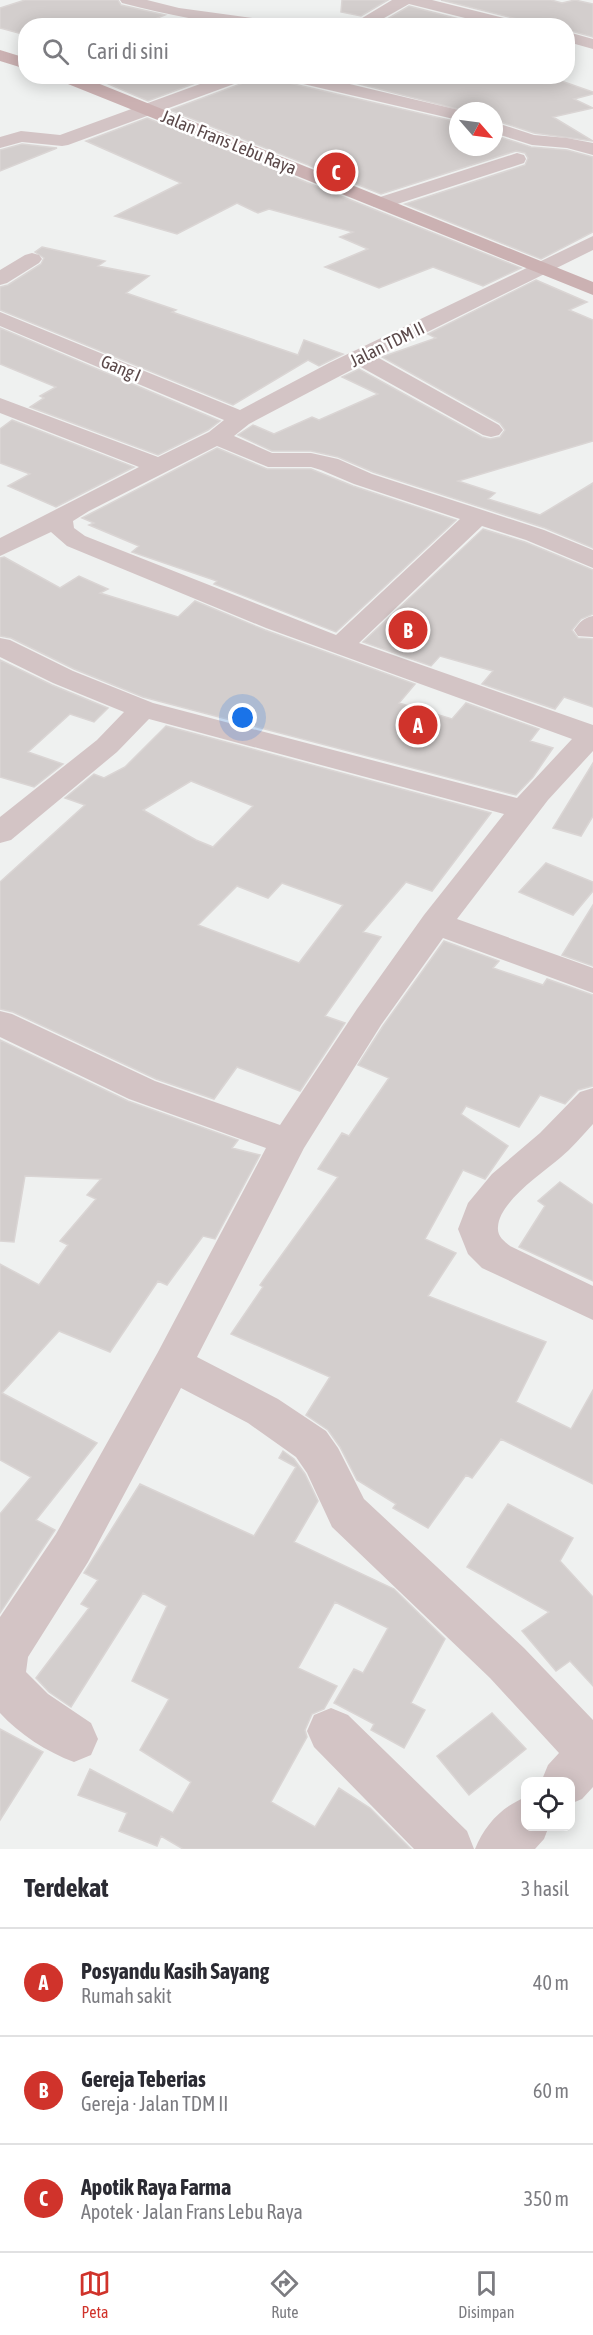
<!DOCTYPE html>
<html lang="id">
<head>
<meta charset="utf-8">
<style>
  body { margin:0; font-family:"Asap Condensed",sans-serif; background:#f2f2f3; color:#2b2b33 }
  .controls { position:absolute; right:18px; bottom:18px; display:grid; overflow:hidden; border-radius:12px; box-shadow:0 3px 15px #0003 }
  .controls button { width:54px; height:54px; display:grid; place-items:center; padding:0; border:0; border-bottom:2px solid #e1e1e2; background:#fff; color:#2b2b33; font:30px sans-serif }
  .compass { position:absolute; left:449px; top:102px; width:54px; height:54px; border-radius:50%; background:#fff; box-shadow:0 3px 15px #0003; rotate:118deg }
  .you { position:absolute; left:243px; top:718px; width:21px; height:21px; margin:-15px; border:4px solid #fff; border-radius:50%; background:#1a73e8; box-shadow:0 0 0 9px #1a73e833 }
  .badge { display:grid; place-items:center; width:39px; height:39px; border-radius:50%; background:#d0332b; color:#fff; font-size:20px; font-weight:700 }
  .pin { position:absolute; translate:-50% -50%; border:3px solid #fff; box-shadow:0 2px 6px #0006 }
  .list { margin:0; padding:0; list-style:none }
  h2 { display:flex; justify-content:space-between; align-items:center; height:78px; margin:0; padding:0 24px; font-size:26px }
  h2 small { font-size:20px; font-weight:400; color:#7c7c81 }
  .list li { display:grid; grid-template-columns:39px 1fr auto; gap:18px; align-items:center; box-sizing:border-box; height:108px; padding:0 24px; border-top:2px solid #e1e1e2 }
  .list b { display:block; font-size:22px; white-space:nowrap }
  .list p { margin:0; font-size:20px; white-space:nowrap; color:#7c7c81 }
  .list em { font-size:20px; font-style:normal; color:#7c7c81 }
  .icon { flex:none; width:33px; height:33px; fill:none; stroke:currentColor; stroke-width:2; stroke-linecap:round; stroke-linejoin:round }
  .map { position:relative; flex:none; width:593px; height:1849px; overflow:hidden }
  .search { position:absolute; background:#fff; box-shadow:0 3px 15px #0003; left:18px; right:18px; top:18px; height:66px; display:flex; align-items:center; gap:15px; box-sizing:border-box; padding:0 21px; border-radius:24px; color:#7c7c81; font-size:22px }
  .sheet { height:402px; background:#fff }
  nav { display:flex; justify-content:space-around; align-items:center; box-sizing:border-box; height:84px; border-top:2px solid #e1e1e2; background:#fff; font-size:16px; color:#7c7c81 }
  nav a { display:grid; justify-items:center; gap:3px }
  nav .on { color:#d0332b }
  .map>svg:first-child { display:block }
  .building { fill:#d3cecd; stroke:#dad5d4; stroke-width:1.5; fill-rule:evenodd }
  .lines { fill:none; stroke-linecap:round; stroke-linejoin:round }
  .minor { fill:#d3c4c5; fill-rule:evenodd }
  .major { fill:#cbb1b2; fill-rule:evenodd }
  .labels { text-anchor:middle; dominant-baseline:central; stroke-width:5; stroke-linejoin:round; paint-order:stroke }
  .far-street-label { font-size:18px; fill:#5b494a; stroke:#fff }
</style>
</head>
<body>
<div class="map">
<svg width="593" height="1849" viewBox="0 0 593 1849">
  <rect width="100%" height="100%" fill="#eff1f0"/>
  <path class="building" d="M25,0H118L121,5L165,15L138,26H26V35L0,28V8Z
    M342,0H388L361,16L341,12Z
    M441,0H551L562,3L575,0L593,4V37L567,30V26H528L525,21Z
    M409,6L486,26H409L384,21Z
    M90,76H214L148,101Z
    M249,76H282L285,82L458,122V147H494V135L531,147L567,150L593,157V232L541,259L405,204L525,165L528,158L525,153L516,151L381,194L170,110L246,82Z
    M328,76H547L593,92V94L574,99L593,108L553,117L593,141L534,133L494,120V111H465Z
    M147,118L373,209L521,268L483,286L433,267L379,288L325,267L368,249L340,237L353,232L269,209L258,213L237,203L177,234L115,216L181,183L86,141Z
    M22,144L57,148L0,171V150Z
    M42,247L105,261L98,266L149,276L126,293L176,310L172,312L298,355L304,340L343,354L319,366L308,360L233,405L0,310V287L8,285L41,264L44,258L35,252Z
    M536,280L587,302L569,310L593,320V441L458,481L495,493L488,499L540,515L593,483V548L545,528L373,472L338,457L311,451H272L238,435L253,425L274,434L312,417L319,420L378,394L342,377L359,369L482,437L490,439L500,437L505,430L500,423L382,357L436,338L428,334Z
    M0,328L220,421L208,430L158,455L30,407L44,398L40,396L56,387L0,364Z
    M12,420L134,467L56,507L8,486L30,474L0,463V429Z
    M217,448L267,469H311L353,486L456,520L336,632L214,584L217,581L132,552L139,546L89,525L94,523L82,518Z
    M483,529L525,542L593,570V614L581,619L572,630L578,638L593,639V707L564,697L555,709L482,684L493,671L440,656L431,666L363,642Z
    M4,557L60,588L79,576L108,589L100,593L178,617L195,601L265,630L415,684L399,703L452,719L466,703L539,729L530,741L553,748L533,777L516,795L143,697L74,669L11,638L0,636V558Z
    M0,660L52,685L108,708L94,722L70,714L28,752L63,764L34,787L0,777Z
    M166,726L491,813L432,891L406,882L363,932L381,937L325,1016L345,1023L300,1091L237,1067L214,1099L156,1079L13,1012L0,1009V882L85,805L65,798L94,774L104,778L125,767ZM191,781L253,806L213,847L196,840L143,810ZM282,883L343,905L299,963L198,925L237,886L268,898Z
    M593,763V816L581,836L553,828Z
    M546,863L593,882V891L573,915L519,892Z
    M593,905V966L562,955Z
    M444,941L499,961L493,968L543,985L547,979L593,995V1086L578,1090L565,1104L540,1095L519,1127L466,1106L461,1114L508,1146L485,1179L463,1170L425,1239L456,1253L428,1296L546,1342L516,1402L571,1429L593,1390V1484L501,1439L472,1478L466,1475L428,1528L393,1508L396,1504L357,1480L340,1447L328,1430L306,1415L330,1377L231,1334L263,1287L260,1285L338,1177L318,1169L342,1133L349,1136L389,1078L358,1065L383,1026Z
    M0,1040L128,1101L238,1140L232,1148L260,1155L215,1239L203,1236L167,1285L158,1281L110,1352L59,1331L2,1393L97,1443L36,1520L55,1530L0,1613V1514L31,1477L0,1460V1264L39,1285L68,1245L60,1241L96,1199L87,1195L101,1179L25,1176L14,1242L0,1241Z
    M560,1182L593,1205V1281L519,1247L545,1206L538,1201Z
    M283,1451L294,1459L305,1474L318,1501L294,1542L394,1589L445,1639L411,1703L425,1710L404,1748L371,1730L374,1724L334,1703L354,1669L363,1673L388,1628L335,1602L298,1668L337,1686L324,1709L312,1714L305,1730L307,1737L271,1802L315,1827L339,1788L370,1808L411,1849H183L161,1836L157,1846L119,1831L127,1813L78,1795L90,1769L173,1813L191,1782L140,1750L169,1699L132,1681L167,1606L143,1593L71,1707L49,1692L36,1678L89,1608L81,1604L98,1580L84,1573L140,1484L254,1536L296,1467L279,1458Z
    M508,1504L573,1538L560,1561L593,1597V1686L570,1661L556,1671L522,1631L549,1612L467,1567Z
    M492,1713L526,1749L469,1795L437,1756Z
    M0,1729L43,1752L0,1820Z"/>
  <g class="lines">
    <path class="minor" d="M120,0H147L179,8L275,21L283,26C223,26 180,18 122,3Z
      M392,0H432L524,23L526,26H497L409,4L370,26H349Z
      M568,32L593,39V49L568,42Z
      M222,76H247L245,80L68,145L62,146L22,142L0,148V137L21,131L60,135Z
      M284,76H316L463,111H458V120L286,80Z
      M494,122L534,135L567,138L593,143V155L567,148L532,145L494,133Z
      M517,153L524,155L526,159L524,163L388,207H374L371,203L374,199Z
      M593,236V250L377,357L499,425L503,430L499,435L491,437L483,435L359,366L249,424L234,436L272,453H311L338,459L372,474L544,530L593,550V568L526,540L482,526L359,643L593,725V751L548,800L457,919L593,968V993L443,938L381,1025L304,1148L197,1357L278,1399L326,1431L338,1448L364,1499L524,1648L593,1720V1787L582,1799L570,1804V1782H541L548,1765L559,1753L490,1678L332,1527L307,1473L296,1457L248,1423L181,1388L88,1562L28,1657L26,1672L48,1694L91,1723L98,1739L91,1755L74,1762C47,1752 19,1734 0,1713V1617L56,1534L158,1352L266,1148L129,1099L0,1037V1011L12,1014L155,1081L280,1125L357,1009L424,915L504,814L149,719L117,752L11,840L0,843V817L97,740L124,712L53,683L0,657V638L10,640L73,671L153,703L517,798L572,739L266,628L67,546L51,532L0,556V538L139,467L0,413V398L158,457L209,432L224,420L0,326V312L240,410L329,363ZM217,446L268,467H311L321,470L354,484L460,519L336,635L85,536L74,528L73,521L89,511Z
      M32,253L39,255L42,259L39,263L7,283L0,285V270L25,255Z
      M593,616V637L578,636L574,630C580,622 583,618 593,616Z
      M593,1088V1124C582,1136 572,1148 560,1158C541,1174 499,1202 498,1227C497,1236 504,1241 510,1246L593,1286V1320L482,1268L468,1254L458,1229L468,1203L492,1174L540,1133L580,1092Z
      M331,1708L348,1715L467,1831L474,1849H414L314,1747L307,1731L314,1715Z
      M526,1797V1826H549L544,1839L535,1849H475C485,1825 501,1807 526,1797Z"/>
    <path class="major" d="M0,50L26,58V69L0,61Z
      M56,76H80L593,282V295L58,80Z"/>
  </g>
  <g class="labels">
    <g class="far-street-label">
      <text transform="translate(229 142) rotate(22)">Jalan Frans Lebu Raya</text>
      <text transform="translate(387 344) rotate(-26)">Jalan TDM II</text>
      <text transform="translate(121 368) rotate(23)">Gang I</text>
    </g>
  </g>
</svg>
<div class="controls">
<button><svg class="icon" aria-label="locate" viewBox="0 0 24 24"><circle cx="12" cy="12" r="6"/><path d="M12 2v4M12 18v4M2 12h4M18 12h4"/></svg></button>
</div>
<svg class="compass" viewBox="-18 -18 36 36"><path d="M0-13l5 13h-10z" fill="#e53935"/><path d="M0 13l5-13h-10z" fill="#7c7c81"/></svg>
<div class="you"></div>
<div class="pin badge" style="left:418px;top:725px">A</div>
<div class="pin badge" style="left:408px;top:630px">B</div>
<div class="pin badge" style="left:336px;top:172px">C</div>
<div class="search"><svg class="icon" aria-label="search" viewBox="0 0 24 24"><circle cx="10" cy="10" r="6"/><path d="M15 15l6 6"/></svg>Cari di sini</div>
</div>
<section class="sheet">
<h2>Terdekat<small>3 hasil</small></h2>
<ul class="list">
<li><span class="badge">A</span><div><b>Posyandu Kasih Sayang</b><p>Rumah sakit</p></div><em>40 m</em></li>
<li><span class="badge">B</span><div><b>Gereja Teberias</b><p>Gereja · Jalan TDM II</p></div><em>60 m</em></li>
<li><span class="badge">C</span><div><b>Apotik Raya Farma</b><p>Apotek · Jalan Frans Lebu Raya</p></div><em>350 m</em></li>
</ul>
</section>
<nav>
<a class="on"><svg class="icon" aria-label="map" viewBox="0 0 24 24"><path d="M3 6l6-2 6 2 6-2v14l-6 2-6-2-6 2zM9 4v14M15 6v14"/></svg>Peta</a>
<a><svg class="icon" aria-label="directions" viewBox="0 0 24 24"><path d="M12 3l9 9-9 9-9-9zM9 14v-3h6M13 9l2 2-2 2"/></svg>Rute</a>
<a><svg class="icon" aria-label="saved" viewBox="0 0 24 24"><path d="M7 4h10v16l-5-4-5 4z"/></svg>Disimpan</a>
</nav>
</body>
</html>
